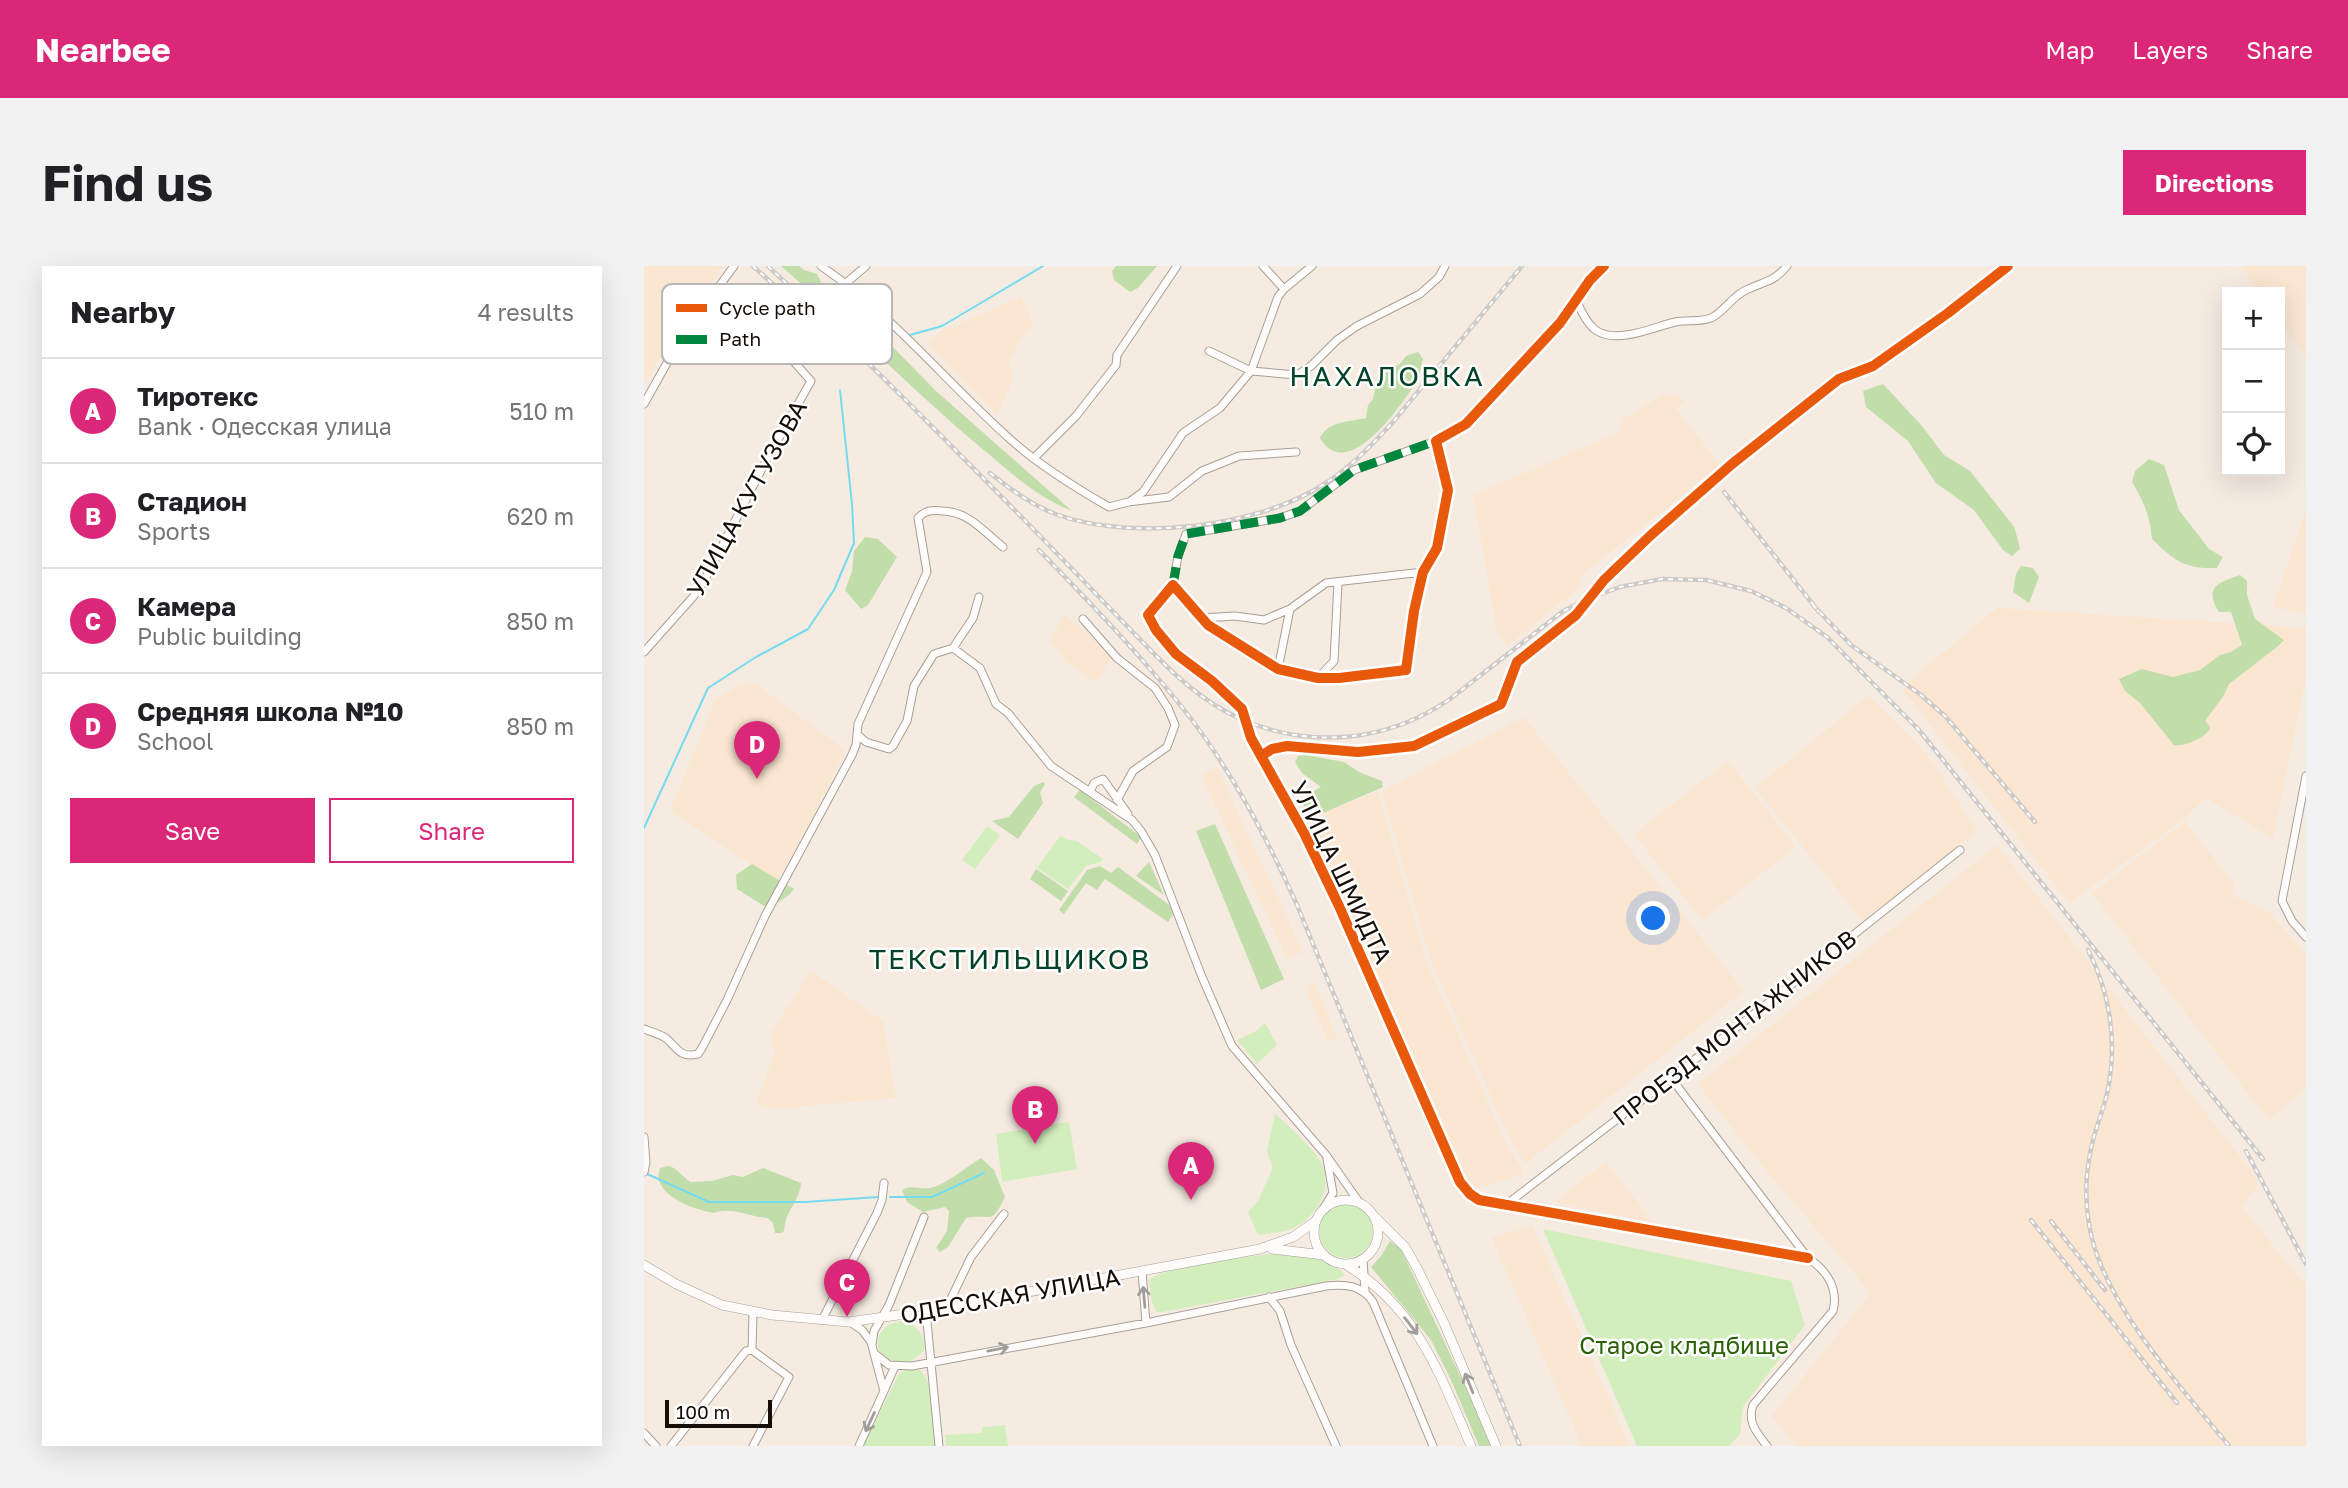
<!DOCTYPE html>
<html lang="en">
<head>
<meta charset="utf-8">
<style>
  body { margin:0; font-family:"Golos Text",sans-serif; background:#f2f2f2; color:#202124 }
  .controls { position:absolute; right:21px; top:21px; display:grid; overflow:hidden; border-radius:0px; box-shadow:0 7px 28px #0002 }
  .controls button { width:63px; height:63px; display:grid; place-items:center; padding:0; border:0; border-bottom:2px solid #e0e0e0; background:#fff; color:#202124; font:35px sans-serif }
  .scale { position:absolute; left:21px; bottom:18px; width:107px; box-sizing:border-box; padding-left:7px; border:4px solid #160e07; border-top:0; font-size:19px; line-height:24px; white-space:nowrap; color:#160e07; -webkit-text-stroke:5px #fff; paint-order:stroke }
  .you { position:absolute; left:1010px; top:653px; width:24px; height:24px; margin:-18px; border:5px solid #fff; border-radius:50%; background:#1a73e8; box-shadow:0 0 0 10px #1a73e833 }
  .badge { display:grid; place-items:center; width:46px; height:46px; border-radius:50%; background:#db2777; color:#fff; font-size:23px; font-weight:700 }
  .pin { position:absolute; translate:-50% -58px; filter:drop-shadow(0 2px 4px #0008) }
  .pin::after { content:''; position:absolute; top:37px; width:24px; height:21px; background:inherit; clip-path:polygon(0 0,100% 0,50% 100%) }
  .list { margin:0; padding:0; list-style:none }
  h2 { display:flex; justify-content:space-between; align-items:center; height:91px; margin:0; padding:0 28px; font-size:30px }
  h2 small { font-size:23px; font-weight:400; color:#757577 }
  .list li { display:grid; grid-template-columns:46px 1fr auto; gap:21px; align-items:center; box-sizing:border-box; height:105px; padding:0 28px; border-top:2px solid #e0e0e0 }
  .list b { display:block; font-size:26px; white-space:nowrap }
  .list p { margin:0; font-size:23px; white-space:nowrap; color:#757577 }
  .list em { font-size:23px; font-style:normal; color:#757577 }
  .actions { display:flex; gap:14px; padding:21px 28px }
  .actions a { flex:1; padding:16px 0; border:2px solid #db2777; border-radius:0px; text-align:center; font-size:24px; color:#db2777 }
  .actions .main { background:#db2777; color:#fff }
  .icon { flex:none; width:38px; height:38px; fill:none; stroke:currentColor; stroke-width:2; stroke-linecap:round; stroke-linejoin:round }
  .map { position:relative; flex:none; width:1662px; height:1180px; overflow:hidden; border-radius:0px }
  header { display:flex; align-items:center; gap:42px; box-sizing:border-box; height:98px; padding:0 35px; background:#db2777; color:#fff }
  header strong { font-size:33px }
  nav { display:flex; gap:38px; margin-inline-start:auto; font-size:24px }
  .intro { display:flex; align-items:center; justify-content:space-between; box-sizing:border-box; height:168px; padding:0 42px }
  h1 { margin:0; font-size:49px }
  .button { padding:18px 32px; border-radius:0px; background:#db2777; color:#fff; font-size:24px; font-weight:700 }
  main { display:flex; gap:42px; padding:0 42px }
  aside { flex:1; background:#fff; border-radius:0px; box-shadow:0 7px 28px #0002 }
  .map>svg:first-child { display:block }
  .built { fill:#fae6d1 }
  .green { fill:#d2eebc }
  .forest { fill:#c1ddaa }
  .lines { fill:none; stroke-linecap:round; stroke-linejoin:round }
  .stream { stroke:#74dbef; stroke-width:2 }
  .minor-casing { stroke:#a89f97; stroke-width:9 }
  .major-casing { stroke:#a89f97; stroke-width:10 }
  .minor { stroke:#fefcfa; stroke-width:7 }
  .major { stroke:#fefcfa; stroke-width:9 }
  .rail-casing { stroke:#cdcac8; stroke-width:4.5 }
  .rail { stroke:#fff; stroke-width:2; stroke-dasharray:5; stroke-linecap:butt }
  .quiet { stroke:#00873e; stroke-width:9; stroke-dasharray:18 9; stroke-linecap:butt }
  .cycleway-casing { stroke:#fff; stroke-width:15 }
  .cycleway { stroke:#e8590c; stroke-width:10 }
  .oneway { stroke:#a19d99 }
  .labels { text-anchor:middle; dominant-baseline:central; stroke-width:5; stroke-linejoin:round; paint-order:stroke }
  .street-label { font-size:24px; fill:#160e07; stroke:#fff }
  .park-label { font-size:24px; fill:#2b6107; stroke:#fff }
  .quarter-label { font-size:28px; letter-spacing:2px; fill:#004326; stroke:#fff }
  .key { fill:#fff; stroke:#b9b7b5; stroke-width:2 }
  .key-label { font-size:19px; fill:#160e07 }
</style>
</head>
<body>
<header>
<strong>Nearbee</strong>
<nav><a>Map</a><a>Layers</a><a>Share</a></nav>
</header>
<div class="intro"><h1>Find us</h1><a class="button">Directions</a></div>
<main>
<aside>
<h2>Nearby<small>4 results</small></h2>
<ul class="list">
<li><span class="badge">A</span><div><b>Тиротекс</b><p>Bank · Одесская улица</p></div><em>510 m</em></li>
<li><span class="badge">B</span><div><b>Стадион</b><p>Sports</p></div><em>620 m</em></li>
<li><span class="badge">C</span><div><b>Камера</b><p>Public building</p></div><em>850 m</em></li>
<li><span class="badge">D</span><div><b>Средняя школа №10</b><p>School</p></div><em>850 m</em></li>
</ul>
<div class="actions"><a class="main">Save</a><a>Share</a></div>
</aside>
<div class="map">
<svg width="1662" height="1180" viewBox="0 0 1662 1180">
  <rect width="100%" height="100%" fill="#f6ebe1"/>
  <path class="built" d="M0,0H79L38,54H31L22,26L14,29L31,68L0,116Z
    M1597,0H1662V91L1636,55V26H1615Z
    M377,31L389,56L365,93L369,114L353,149L283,77L296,66Z
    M1021,128L1035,130L1040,136L1032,143L1076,199L934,312L938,319L863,380L853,365L829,229L976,166L979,153Z
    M1662,244V347L1629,341Z
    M1353,342L1662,362V410L1629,572L1562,532L1541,552L1425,637L1259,424L1265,415Z
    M420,348L469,390L452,416L421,395L407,375Z
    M111,417L201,484L173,543L133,615L26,545L72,433L90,422Z
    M1224,430L1273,477L1288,495L1333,565L1219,655L1111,522Z
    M880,451L1100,725L881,898L861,863L786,692L738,525Z
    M1084,495L1152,581L1058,654L990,568Z
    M573,501L659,686L643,693L557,509Z
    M734,525L781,692L856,864L880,908L826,924L700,652L705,643L663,554Z
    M1541,556L1591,619L1588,630L1624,645L1662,689V822L1625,854L1448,627Z
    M1353,579L1607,905L1614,919L1597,940L1662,1021V1180H1152L1128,1150L1227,1027L1116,897L1054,818Z
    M167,705L239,755L252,832L126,843L112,837L132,784L126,777L128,765Z
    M671,717L693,772L684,776L661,721Z
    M962,896L1010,957L910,936Z
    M888,959L986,1180H938L848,972Z"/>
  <path class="green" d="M343,560L356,569L331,603L318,594Z
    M416,570L424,574L433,575L459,593L457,596L442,600L424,623L393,602Z
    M621,757L633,779L613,798L593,774L612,765Z
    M631,847C645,862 672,883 679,901C688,924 672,950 651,961C641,967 625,967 614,969L604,946L614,935L629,902L623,885Z
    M425,856L433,903L358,916L352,868Z
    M675 965a27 27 0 1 1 54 0a27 27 0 1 1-54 0Z
    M899,963L1147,1015L1161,1059L1099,1141L1096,1168L1085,1180H993Z
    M625,988C649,989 685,989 701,1009L694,1013L518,1046H512L507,1033L505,1014C526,998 597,993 625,988Z
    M259,1055C272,1058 283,1071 280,1085L267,1095H250L242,1092L235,1085C231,1066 241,1058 259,1055Z
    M273,1102C293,1115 290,1157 292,1180H219L255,1108L263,1103Z
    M361,1159L364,1180H302L301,1169L338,1167V1161Z"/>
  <path class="forest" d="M137,0H155L160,4L173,8L177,16L174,27L188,33L213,50L246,78L292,125L428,245C389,229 368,207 336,181C267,123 205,59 137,0Z
    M472,0H513L494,22L486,26L470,14L468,5Z
    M774,86L779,93L775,110L770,120C754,143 703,218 676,172C684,155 705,156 722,152L724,139L729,133L734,107L756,98L762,90Z
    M1239,118L1278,160L1300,189L1326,205L1368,258L1371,263L1376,283L1368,290L1359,284L1330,244L1292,217L1264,175L1222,141L1219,125Z
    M1505,193L1520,199L1535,244L1565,283L1579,291L1573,302C1540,303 1531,295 1508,273C1506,251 1500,235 1488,216L1491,205Z
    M221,271L234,273L253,291L224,339L217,343L201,324L208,306L210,285Z
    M1377,300L1389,302L1395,311L1385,337L1369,326L1372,308Z
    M1596,309L1603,315V329L1611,353L1640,374L1633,381L1585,418L1580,429L1561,455L1565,459L1566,463C1560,472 1540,481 1530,479L1496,437L1481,425L1475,413L1498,403L1529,411L1556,404L1576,389L1587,386L1598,379L1587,346H1575C1560,321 1573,317 1596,309Z
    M662,489L700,496L715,506L738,515L739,521L663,554L659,537L662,529L677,521L658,507L651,496L654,490Z
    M399,516L401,518L396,526L399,537L374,573L348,555L365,551L390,520Z
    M436,524L497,571L493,578L430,531Z
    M571,558L640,713L617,724L552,565Z
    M505,596L520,629L492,610Z
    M108,598L150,623L146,628L125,643L93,623L92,609Z
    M456,600L467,607L474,601L532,644L524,656L461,613L453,624L442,617L420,648L415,644L443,604Z
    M392,603L424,625L417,635L386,613Z
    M337,892L350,904L361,931C346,961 349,947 322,952L304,981L296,986L292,982L303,965L305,945L301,941L279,946L263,936L258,924C267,918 275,924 286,922C304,918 321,901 337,892Z
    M24,900L30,902L46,916L68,915L89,909L99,911L119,902L157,917C155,937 142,942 140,965L137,967H131L129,957L124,952C107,951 86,940 70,947C51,944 6,929 16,902Z
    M746,975L757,983L849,1180H835L807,1114L787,1074L727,1001L737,990Z"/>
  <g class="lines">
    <path class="stream" d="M266,69L298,60L399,0
      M0,562L64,422L112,391L164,363L190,324L210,277L208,238L196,124
      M1,907L65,936H161L234,931
      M246,931H288L340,907"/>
    <defs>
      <path id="minor" d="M177,0C248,48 303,117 367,174C396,200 432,222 465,241L484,236L525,231L558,205L595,190L652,186
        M619,0L640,23
        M960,0L946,14L916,57L822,158L792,175L710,204L656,245L636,252L542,268L534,290L529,319L504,349L512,364L532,388L568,415L598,443L607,472L660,567L695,640L816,916L826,928L835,934L1164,992
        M202,17L222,0
        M932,34C937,44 943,59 953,65C974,78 1010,61 1031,56C1043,53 1059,57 1069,51C1081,44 1089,30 1102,24C1120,15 1129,17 1143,0
        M565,85L607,105L653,109L667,100L693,74L713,60L776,28L795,11L801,0
        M0,138L37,72L90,0
        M390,192L432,150L472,99L473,89L533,0
        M485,236L499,226L539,167L576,142L607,105L634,31L640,23L668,0
        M529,319L564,359L634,403L674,412H695L762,404L770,345L779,306L793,282L804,224L792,175
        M558,352L591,350L620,354L646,343L682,317L779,306
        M439,353L473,392L511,422L524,442L531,459L523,481L489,505L473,534
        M309,382L329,352L335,331
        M0,386L49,331L60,315L122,195L167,115L121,63L86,45L59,40
        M634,403L646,343
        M674,412L690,395L694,317
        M213,468L222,476L245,483L249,480L263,455L270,420L290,388L309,382L336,402L352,438L364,447L407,500L488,554L497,565L511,589L558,711L588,780L682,889L715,936
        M617,490L628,483L643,480L714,486L770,480L857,438L873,396L932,349L960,314L1007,269L1088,198L1195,113L1229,100L1304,47L1364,0
        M1662,510L1638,635L1648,655L1662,671
        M446,526L450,517L459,513L484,548
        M0,763C7,766 17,768 23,773C34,783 36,792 54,788L58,782L83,734L121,650L208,489L212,479L214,458L283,306L274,252C282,244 287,244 299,245C325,246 339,265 359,281
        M1027,812L1164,992C1182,1004 1195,1022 1189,1045L1109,1139C1103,1156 1113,1167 1123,1180
        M0,871L2,896L0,906
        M863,938L1119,741L1316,584
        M679,943L689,927L683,893
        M719,993L721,1025
        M498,1005L502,1057
        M625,1031L636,1045L647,1079L692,1180
        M303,1041L327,991L360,948
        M282,1045L295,1180
        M178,1054L233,947L238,934L240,917
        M206,1056L218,1064L227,1076L240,1125L215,1180
        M228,1079L230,1065L245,1039L280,951
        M108,1084L145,1111L109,1180
        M231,1088L245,1099L268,1100L502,1057L682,1020C701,1018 718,1019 729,1036L789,1180
        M240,1125L251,1100
        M0,1167L12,1180
        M27,1180L98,1090L102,1085L108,1084L109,1047"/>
      <path id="major" d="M670 966a32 32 0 1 1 64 0a32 32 0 1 1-64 0Z
        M731,951L761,981L773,1002L800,1057L852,1180
        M628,983L680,989
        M701,998C773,1042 795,1106 827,1180
        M0,999L32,1018L78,1039L128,1049L205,1056L282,1045L616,983L649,971L672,955"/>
    </defs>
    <use href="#minor" class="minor-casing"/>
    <use href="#major" class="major-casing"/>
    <use href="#minor" class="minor"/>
    <use href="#major" class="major"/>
    <defs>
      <path id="rail" d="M109,0L130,19
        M124,0C218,89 309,181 399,273C428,303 456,332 484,361C519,397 552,434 599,454C668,483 744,476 806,433L918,346L939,335L976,321L1018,313L1062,314L1107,325L1142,342L1183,371L1275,464L1619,893
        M346,207C367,224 389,240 414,249C489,275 610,262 677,220C705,203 727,180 749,156L878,0
        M1080,226L1175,346
        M395,284C448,339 501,393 548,454C591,511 624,574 653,639L876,1180
        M1169,339L1207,379L1277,429L1301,450L1391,556
        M1444,684C1465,725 1473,772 1465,818C1462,837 1454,855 1449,874C1442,902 1440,930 1445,958C1456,1034 1537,1121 1585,1180
        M1602,885L1662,998
        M1387,954L1533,1137
        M1407,955L1461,1024"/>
    </defs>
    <use href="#rail" class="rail-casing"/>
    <use href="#rail" class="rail"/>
    <path class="quiet" d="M529,319L534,290L542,268L636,252L656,245L710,204L792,175"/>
    <defs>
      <path id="cycleway" d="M960,0L946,14L916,57L822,158L792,175L804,224L793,282L779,306L770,345L762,404L695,412H674L634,403L564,359L529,319L504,349L512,364L532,388L568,415L598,443L607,472L660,567L695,640L816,916L826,928L835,934L1164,992
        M617,490L628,483L643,480L714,486L770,480L857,438L873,396L932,349L960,314L1007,269L1088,198L1195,113L1229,100L1304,47L1364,0"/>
    </defs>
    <use href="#cycleway" class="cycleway-casing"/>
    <use href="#cycleway" class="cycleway"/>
  </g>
  <defs><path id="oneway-shaft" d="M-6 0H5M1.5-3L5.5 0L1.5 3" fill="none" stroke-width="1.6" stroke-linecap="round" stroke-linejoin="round" transform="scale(1.75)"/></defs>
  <g class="oneway">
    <use href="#oneway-shaft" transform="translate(500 1031) rotate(-95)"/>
    <use href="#oneway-shaft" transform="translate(767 1060) rotate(52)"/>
    <use href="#oneway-shaft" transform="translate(354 1083) rotate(-11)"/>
    <use href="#oneway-shaft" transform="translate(825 1117) rotate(-112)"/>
    <use href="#oneway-shaft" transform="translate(226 1156) rotate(115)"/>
  </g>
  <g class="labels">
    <g class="street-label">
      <text transform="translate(102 232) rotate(-61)">УЛИЦА КУТУЗОВА</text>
      <text transform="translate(698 606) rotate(64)">УЛИЦА ШМИДТА</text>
      <text transform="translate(1090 761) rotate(-38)">ПРОЕЗД МОНТАЖНИКОВ</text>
      <text transform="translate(366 1029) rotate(-10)">ОДЕССКАЯ УЛИЦА</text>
    </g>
    <g class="park-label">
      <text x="1040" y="1078">Старое кладбище</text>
    </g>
    <g class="quarter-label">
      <text x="743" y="109">НАХАЛОВКА</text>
      <text x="366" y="692">ТЕКСТИЛЬЩИКОВ</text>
    </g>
  </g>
  <rect x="18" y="18" width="230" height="80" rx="10" class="key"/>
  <rect x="32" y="38" width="31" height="8" fill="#e8590c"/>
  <rect x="32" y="69" width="31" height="9" fill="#00873e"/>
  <g class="key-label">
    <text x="75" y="49">Cycle path</text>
    <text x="75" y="80">Path</text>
  </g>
</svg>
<div class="controls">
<button>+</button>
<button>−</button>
<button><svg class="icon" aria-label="locate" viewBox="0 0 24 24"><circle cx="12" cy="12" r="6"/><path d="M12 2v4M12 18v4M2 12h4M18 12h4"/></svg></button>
</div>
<div class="scale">100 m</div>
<div class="you"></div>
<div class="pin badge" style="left:547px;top:934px">A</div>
<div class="pin badge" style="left:391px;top:878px">B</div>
<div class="pin badge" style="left:203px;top:1051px">C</div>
<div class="pin badge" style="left:113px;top:513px">D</div>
</div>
</main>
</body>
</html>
